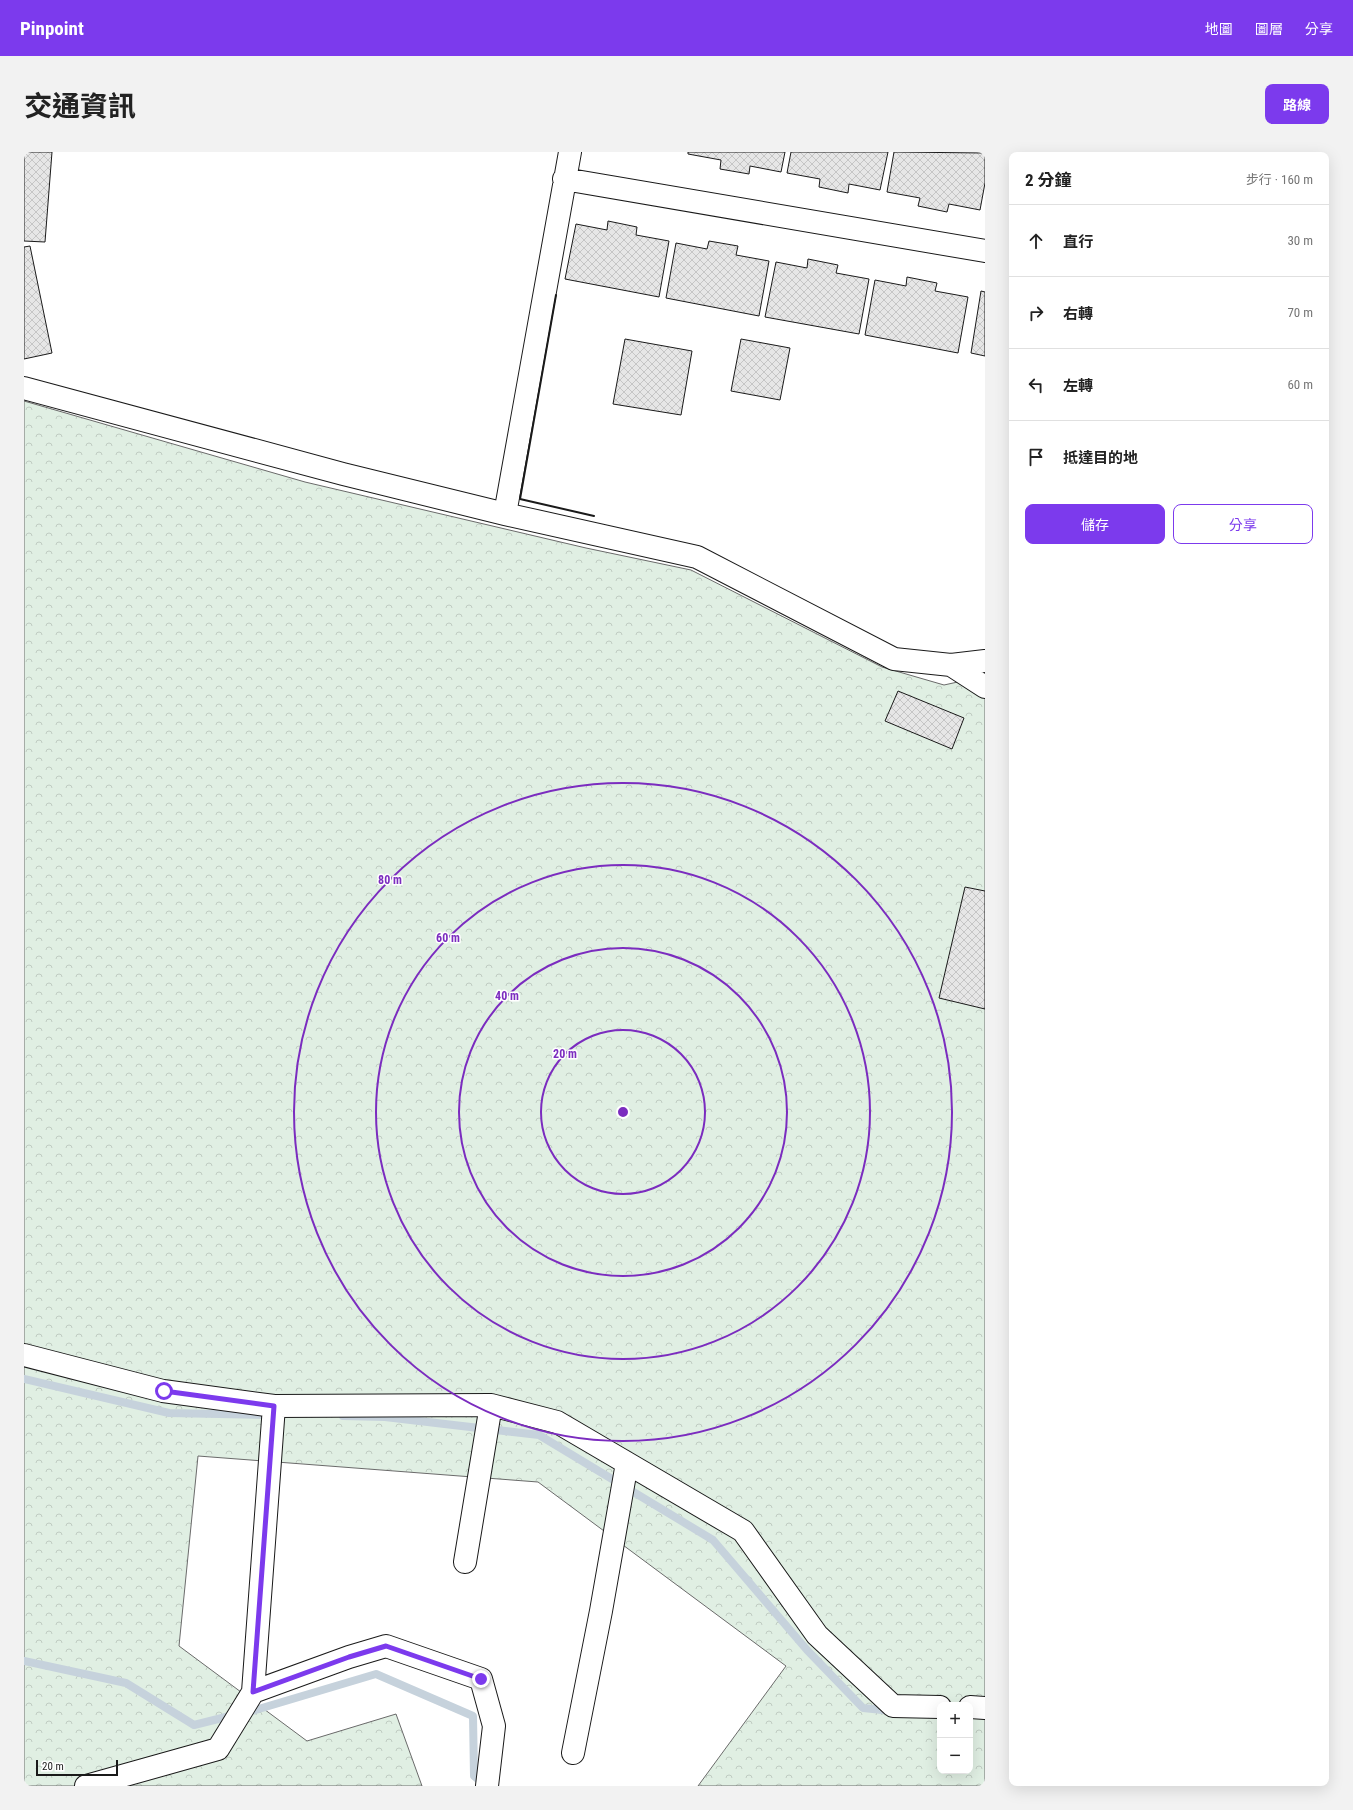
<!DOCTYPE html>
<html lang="zh-TW">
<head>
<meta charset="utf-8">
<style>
  body { margin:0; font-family:"Roboto Condensed","Noto Sans TC",sans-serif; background:#f2f2f2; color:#222 }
  .controls { position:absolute; right:12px; bottom:12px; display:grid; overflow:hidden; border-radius:8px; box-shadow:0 4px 16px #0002 }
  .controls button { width:36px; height:36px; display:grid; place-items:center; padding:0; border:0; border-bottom:1px solid #e0e0e0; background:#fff; color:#222; font:20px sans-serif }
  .scale { position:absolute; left:12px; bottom:10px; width:82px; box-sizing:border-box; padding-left:4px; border:2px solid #1a1a1a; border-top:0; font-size:11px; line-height:14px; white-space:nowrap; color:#1a1a1a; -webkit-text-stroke:3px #fff; paint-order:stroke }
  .stop { position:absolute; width:12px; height:12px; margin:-9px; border:3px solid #7c3aed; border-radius:50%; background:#fff }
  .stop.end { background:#7c3aed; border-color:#fff; box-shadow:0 1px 4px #0008 }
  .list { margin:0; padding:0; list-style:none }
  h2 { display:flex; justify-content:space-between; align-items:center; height:52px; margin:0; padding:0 16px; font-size:17px }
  h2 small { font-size:13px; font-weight:400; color:#767676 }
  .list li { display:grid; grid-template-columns:26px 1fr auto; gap:12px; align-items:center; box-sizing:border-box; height:72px; padding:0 16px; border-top:1px solid #e0e0e0 }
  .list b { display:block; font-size:15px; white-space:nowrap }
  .list em { font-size:13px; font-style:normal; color:#767676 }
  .actions { display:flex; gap:8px; padding:12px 16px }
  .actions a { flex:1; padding:9px 0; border:1px solid #7c3aed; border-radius:8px; text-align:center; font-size:14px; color:#7c3aed }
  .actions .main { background:#7c3aed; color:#fff }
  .icon { flex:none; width:22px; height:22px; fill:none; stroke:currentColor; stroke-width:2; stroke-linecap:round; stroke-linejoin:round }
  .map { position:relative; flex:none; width:961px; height:1634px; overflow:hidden; border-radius:8px }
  header { display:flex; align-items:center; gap:24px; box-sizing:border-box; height:56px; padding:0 20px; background:#7c3aed; color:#fff }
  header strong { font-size:19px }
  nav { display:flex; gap:22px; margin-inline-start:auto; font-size:14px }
  .intro { display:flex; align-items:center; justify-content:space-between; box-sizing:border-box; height:96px; padding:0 24px }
  h1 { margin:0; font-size:28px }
  .button { padding:10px 18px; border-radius:8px; background:#7c3aed; color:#fff; font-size:14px; font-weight:700 }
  main { display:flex; gap:24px; padding:0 24px }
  aside { flex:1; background:#fff; border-radius:8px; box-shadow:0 4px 16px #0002 }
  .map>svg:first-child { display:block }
  .forest { fill:url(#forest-crowns); stroke:#6a6a6a; fill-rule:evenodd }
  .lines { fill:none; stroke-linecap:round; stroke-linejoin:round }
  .stream { stroke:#c6d2dc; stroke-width:8 }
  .building { fill:url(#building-cross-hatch); stroke:#1a1a1a }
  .minor-casing { stroke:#1a1a1a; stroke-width:24 }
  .minor { stroke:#fff; stroke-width:22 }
  .wall { stroke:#1a1a1a; stroke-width:2 }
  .route { stroke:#7c3aed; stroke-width:5 }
  .ring { fill:none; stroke:#7b2cbf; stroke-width:2 }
  .centre { fill:#7b2cbf; stroke:#fff; stroke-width:2 }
  .ring-label { font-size:12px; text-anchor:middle; font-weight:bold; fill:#7b2cbf; stroke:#fff; stroke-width:3; stroke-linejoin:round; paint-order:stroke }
</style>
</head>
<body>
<header>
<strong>Pinpoint</strong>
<nav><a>地圖</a><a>圖層</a><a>分享</a></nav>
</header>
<div class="intro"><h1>交通資訊</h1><a class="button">路線</a></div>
<main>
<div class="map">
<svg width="961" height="1634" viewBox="0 0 961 1634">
  <defs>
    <pattern id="forest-crowns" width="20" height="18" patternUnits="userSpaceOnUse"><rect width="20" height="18" fill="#e0efe3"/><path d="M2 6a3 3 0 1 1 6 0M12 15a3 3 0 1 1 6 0" fill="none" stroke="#c0ccc2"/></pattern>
    <pattern id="building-cross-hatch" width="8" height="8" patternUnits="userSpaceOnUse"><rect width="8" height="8" fill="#e6e6e6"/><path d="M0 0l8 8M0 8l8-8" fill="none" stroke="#c5c5c5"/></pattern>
  </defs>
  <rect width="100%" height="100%" fill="#fff"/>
  <path class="forest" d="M0,249L281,330L562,396L667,418L858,515L920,533L961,524V1634H674L762,1514L514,1330L174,1304L155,1494L283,1589L372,1562L398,1634H0ZM916,1553H946V1619H916Z"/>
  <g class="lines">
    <path class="stream" d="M0,1227L145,1261L243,1263
      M319,1264L361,1265L515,1283L689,1388L783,1498L839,1556L868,1559
      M0,1509L102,1531L170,1573L210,1563
      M221,1561L352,1522L449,1564L450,1624L461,1633"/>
  </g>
  <path class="building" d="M0,0H28L21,90L0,89Z
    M664,0H761L757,20L726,14L725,22L696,17L697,8L664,2Z
    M767,0H864L856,38L825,32L824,41L795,35L796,27L763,21Z
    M870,0L961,1V31L956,58L925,52L923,60L894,54L896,46L863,40Z
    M584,69L613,75L612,83L645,89L635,145L541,127L552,72L583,78Z
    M685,89L714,94L712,103L745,109L735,164L642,146L652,91L683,97Z
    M6,94L28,201L0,207V95Z
    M784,107L814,113L812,121L845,127L835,182L741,165L752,110L783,116Z
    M883,125L913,131L911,139L944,145L934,201L841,183L851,128L882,134Z
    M957,139L961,140V204L947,201Z
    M601,187L668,199L657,263L589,252Z
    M717,187L766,196L756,248L707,239Z
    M874,539L940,566L928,597L861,569Z
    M941,735L961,739V857L915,846Z"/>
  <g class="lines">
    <defs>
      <path id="minor" d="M540,27L961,99
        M0,236L319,322L481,362L673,405L870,507L927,513L961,535
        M481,362L546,0
        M927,513L961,509
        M0,1203L139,1239L250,1254L467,1253L533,1270L719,1379L793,1483L869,1554L916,1555
        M441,1410L467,1253
        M229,1540L325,1505L362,1494L457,1527L470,1574L463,1634
        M946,1555L961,1556
        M549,1601L577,1459L603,1311
        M62,1634L194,1597L229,1540L250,1254"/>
    </defs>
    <use href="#minor" class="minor-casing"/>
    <use href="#minor" class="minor"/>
    <path class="wall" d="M532,143L496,347L570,364"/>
  </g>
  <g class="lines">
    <path class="route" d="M140,1239L250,1254L229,1540L325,1505L362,1494L457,1527"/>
  </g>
  <g class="ring">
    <circle cx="599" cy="960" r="82"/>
    <circle cx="599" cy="960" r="164"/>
    <circle cx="599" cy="960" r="247"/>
    <circle cx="599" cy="960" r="329"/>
  </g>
  <circle cx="599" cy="960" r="6" class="centre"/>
  <g class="ring-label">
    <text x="366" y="732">80 m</text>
    <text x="424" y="790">60 m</text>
    <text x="483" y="848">40 m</text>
    <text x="541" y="906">20 m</text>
  </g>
</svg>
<div class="controls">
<button>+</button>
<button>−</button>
</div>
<div class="scale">20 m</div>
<div class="stop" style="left:140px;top:1239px"></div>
<div class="stop end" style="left:457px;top:1527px"></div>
</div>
<aside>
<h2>2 分鐘<small>步行 · 160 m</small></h2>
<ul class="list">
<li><svg class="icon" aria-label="ahead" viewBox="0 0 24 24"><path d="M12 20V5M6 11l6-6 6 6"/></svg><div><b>直行</b></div><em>30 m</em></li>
<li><svg class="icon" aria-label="right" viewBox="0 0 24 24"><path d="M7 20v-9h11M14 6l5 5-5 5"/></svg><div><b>右轉</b></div><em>70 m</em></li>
<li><svg class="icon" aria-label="left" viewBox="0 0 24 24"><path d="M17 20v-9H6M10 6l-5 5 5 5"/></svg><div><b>左轉</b></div><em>60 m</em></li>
<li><svg class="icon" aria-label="arrive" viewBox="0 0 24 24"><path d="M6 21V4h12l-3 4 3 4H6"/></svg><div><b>抵達目的地</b></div></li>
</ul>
<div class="actions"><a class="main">儲存</a><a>分享</a></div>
</aside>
</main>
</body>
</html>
